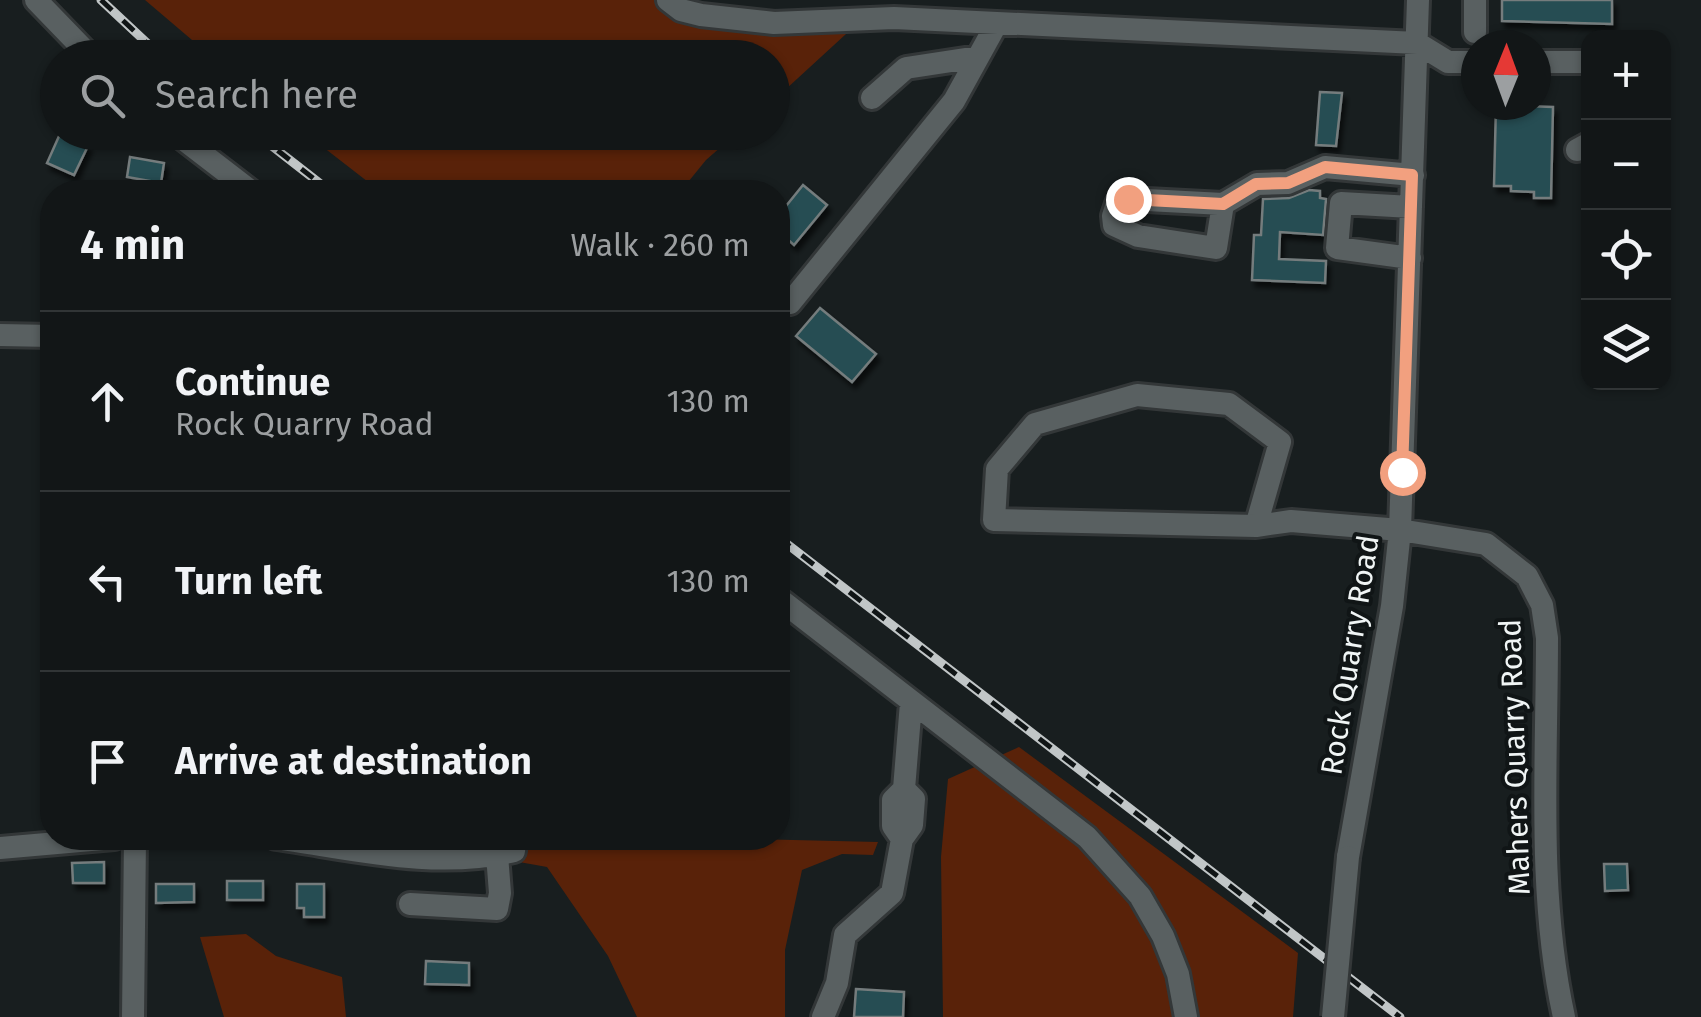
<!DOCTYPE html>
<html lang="en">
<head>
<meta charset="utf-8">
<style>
  body { margin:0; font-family:"Fira Sans",sans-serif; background:#1b1f20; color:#f1f3f6 }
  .controls { position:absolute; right:30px; top:30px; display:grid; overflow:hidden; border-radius:20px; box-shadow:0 2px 8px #0004 }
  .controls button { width:90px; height:90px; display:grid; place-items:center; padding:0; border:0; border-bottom:2px solid #313536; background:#121617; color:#f1f3f6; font:50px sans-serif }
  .compass { position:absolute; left:1461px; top:30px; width:90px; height:90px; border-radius:50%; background:#121617; box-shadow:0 2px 8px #0004; rotate:1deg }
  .stop { position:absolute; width:30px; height:30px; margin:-22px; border:8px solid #f2a07f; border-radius:50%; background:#fff }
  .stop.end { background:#f2a07f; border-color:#fff; box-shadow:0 2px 10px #0008 }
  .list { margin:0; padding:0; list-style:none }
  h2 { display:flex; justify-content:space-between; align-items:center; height:130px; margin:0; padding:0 40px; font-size:42px }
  h2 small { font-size:32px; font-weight:400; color:#9c9fa1 }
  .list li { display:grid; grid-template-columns:65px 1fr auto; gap:30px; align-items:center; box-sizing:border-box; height:180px; padding:0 40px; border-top:2px solid #313536 }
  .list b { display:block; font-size:38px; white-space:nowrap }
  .list p { margin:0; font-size:32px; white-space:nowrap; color:#9c9fa1 }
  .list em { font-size:32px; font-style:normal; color:#9c9fa1 }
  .icon { flex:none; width:55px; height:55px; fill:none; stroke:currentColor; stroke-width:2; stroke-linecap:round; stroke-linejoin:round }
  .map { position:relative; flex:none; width:1701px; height:1017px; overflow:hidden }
  .search { position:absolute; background:#121617; box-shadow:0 2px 8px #0004; left:40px; top:40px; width:750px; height:110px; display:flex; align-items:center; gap:25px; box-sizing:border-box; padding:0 35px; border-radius:55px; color:#9c9fa1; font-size:38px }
  .panel { position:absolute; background:#121617; box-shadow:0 2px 8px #0004; left:40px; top:180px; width:750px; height:670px; border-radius:40px }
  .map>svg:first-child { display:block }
  .green { fill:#592209 }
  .building { fill:#254e52; stroke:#747c7d; stroke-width:2.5; filter:url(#shadow) }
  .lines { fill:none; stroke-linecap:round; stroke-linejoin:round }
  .minor-casing { stroke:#333738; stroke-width:28 }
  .minor { stroke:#596061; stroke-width:22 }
  .rail-casing { stroke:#c1c6c7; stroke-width:9 }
  .rail { stroke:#101516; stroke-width:5; stroke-dasharray:15; stroke-linecap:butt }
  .minor-bridge-casing { stroke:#333738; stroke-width:28; stroke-linecap:butt }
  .minor-bridge { stroke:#596061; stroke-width:22 }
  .route { stroke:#f2a07f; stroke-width:12 }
  .labels { text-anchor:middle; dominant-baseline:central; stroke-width:8; stroke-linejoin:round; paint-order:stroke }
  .street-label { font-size:30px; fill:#f0f5f5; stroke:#101516 }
</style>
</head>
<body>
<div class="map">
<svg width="1701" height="1017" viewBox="0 0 1701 1017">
  <defs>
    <filter id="shadow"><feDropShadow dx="3.5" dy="6" stdDeviation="2.5" flood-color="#0009"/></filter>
  </defs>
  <rect width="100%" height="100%" fill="#181e1f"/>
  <path class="green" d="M145,0H677L679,15L858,23L773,101L772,58L212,57Z
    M305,133H737L706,160L680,192H381Z
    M1019,747L1298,953L1293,1017H943L941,857L948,779Z
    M383,838H713L878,842L873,855L842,854L802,870L785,950V1017H637L608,956L547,867L423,845L388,843V839Z
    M246,934L276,956L342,977L346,1017H224L200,937Z"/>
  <path class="building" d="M1502,0H1612V24L1502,21Z
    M1320,92L1342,93L1336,146L1316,145Z
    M1496,105L1553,107L1551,198H1534V192L1511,191V186H1494Z
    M60,134L88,146L74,175L47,163Z
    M130,157L164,163L161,183L127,177Z
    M803,185L827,205L794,245L778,231V216Z
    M1309,190L1320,191V198L1326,199L1323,235L1280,232L1279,259L1326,261L1325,283L1252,280L1254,235H1261L1263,199L1289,198Z
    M820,308L876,354L852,382L796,336Z
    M104,862V883H73L72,863Z
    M1604,864H1627L1628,890L1605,891Z
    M227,881H263V900H227Z
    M156,884H194V902L156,903Z
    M297,884H324V917H304V908H297Z
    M426,961L469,963V985L425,984Z
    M856,989L904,992L903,1017H854Z"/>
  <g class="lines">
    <defs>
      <path id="minor" d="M36,0L92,58
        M668,0L681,10L701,15L774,23L894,18L1417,43L1448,62H1476
        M1475,32V0
        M1536,62H1588
        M872,98L906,68L978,57
        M174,132L252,192
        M1577,150L1588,144
        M1223,204L1216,248L1138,236L1114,225L1113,216L1117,204L1128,199L1223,204L1257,184L1288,183L1325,167L1413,175
        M1410,258L1337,248L1341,203L1411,207
        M790,303L954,101L997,23
        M0,335L52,336
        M1256,526L1280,442L1229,404L1137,395L1035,424L997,469L994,520L1256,526L1291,521L1400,530L1486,544L1527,576L1542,605L1547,638C1547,763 1537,894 1564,1017
        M778,598L1087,837L1140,896L1163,936L1178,974L1186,1017
        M904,789L914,799L912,825L902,839L893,826V800L904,789L911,703
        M276,838C354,849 436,870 514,851L515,838
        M0,848L114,838
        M1348,857L1392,606L1400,530L1418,0
        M410,904L497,909L500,893L497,855
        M133,1017L135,838
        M823,1017L837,983L845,935L892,893L902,839"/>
    </defs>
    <use href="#minor" class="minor-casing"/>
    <use href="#minor" class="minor"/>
    <defs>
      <path id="rail" d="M101,0L163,58
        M254,132L331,192
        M778,537L1400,1017"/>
    </defs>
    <use href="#rail" class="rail-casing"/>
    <use href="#rail" class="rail"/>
    <defs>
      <path id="minor-bridge" d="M1333,1017L1348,857"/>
    </defs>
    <use href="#minor-bridge" class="minor-bridge-casing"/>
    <use href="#minor-bridge" class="minor-bridge"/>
  </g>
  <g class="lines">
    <path class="route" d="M1128,199L1223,204L1256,184L1288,183L1325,167L1412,175L1402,472"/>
  </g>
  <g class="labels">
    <g class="street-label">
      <text transform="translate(1350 655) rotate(-81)">Rock Quarry Road</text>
      <text transform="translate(1515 757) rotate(-92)">Mahers Quarry Road</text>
    </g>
  </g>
</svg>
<div class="controls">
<button>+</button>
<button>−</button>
<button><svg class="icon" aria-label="locate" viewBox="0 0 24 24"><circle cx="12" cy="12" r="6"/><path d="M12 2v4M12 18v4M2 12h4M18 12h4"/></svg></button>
<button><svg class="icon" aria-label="layers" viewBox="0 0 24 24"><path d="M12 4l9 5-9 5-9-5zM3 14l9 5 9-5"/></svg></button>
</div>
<svg class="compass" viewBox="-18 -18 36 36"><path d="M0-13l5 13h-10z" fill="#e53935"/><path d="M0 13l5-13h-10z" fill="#9c9fa1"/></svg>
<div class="stop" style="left:1402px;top:472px"></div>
<div class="stop end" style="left:1128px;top:199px"></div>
<div class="search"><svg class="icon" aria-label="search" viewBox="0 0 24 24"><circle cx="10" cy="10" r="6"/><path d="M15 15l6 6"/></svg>Search here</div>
<section class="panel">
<h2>4 min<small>Walk · 260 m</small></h2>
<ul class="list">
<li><svg class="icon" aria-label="ahead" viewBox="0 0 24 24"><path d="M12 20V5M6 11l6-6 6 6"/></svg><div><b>Continue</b><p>Rock Quarry Road</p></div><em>130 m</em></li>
<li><svg class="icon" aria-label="left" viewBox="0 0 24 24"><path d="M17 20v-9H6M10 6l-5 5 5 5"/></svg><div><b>Turn left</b></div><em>130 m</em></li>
<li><svg class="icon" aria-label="arrive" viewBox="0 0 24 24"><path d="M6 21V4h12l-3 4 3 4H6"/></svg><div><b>Arrive at destination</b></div></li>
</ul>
</section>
</div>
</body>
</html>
